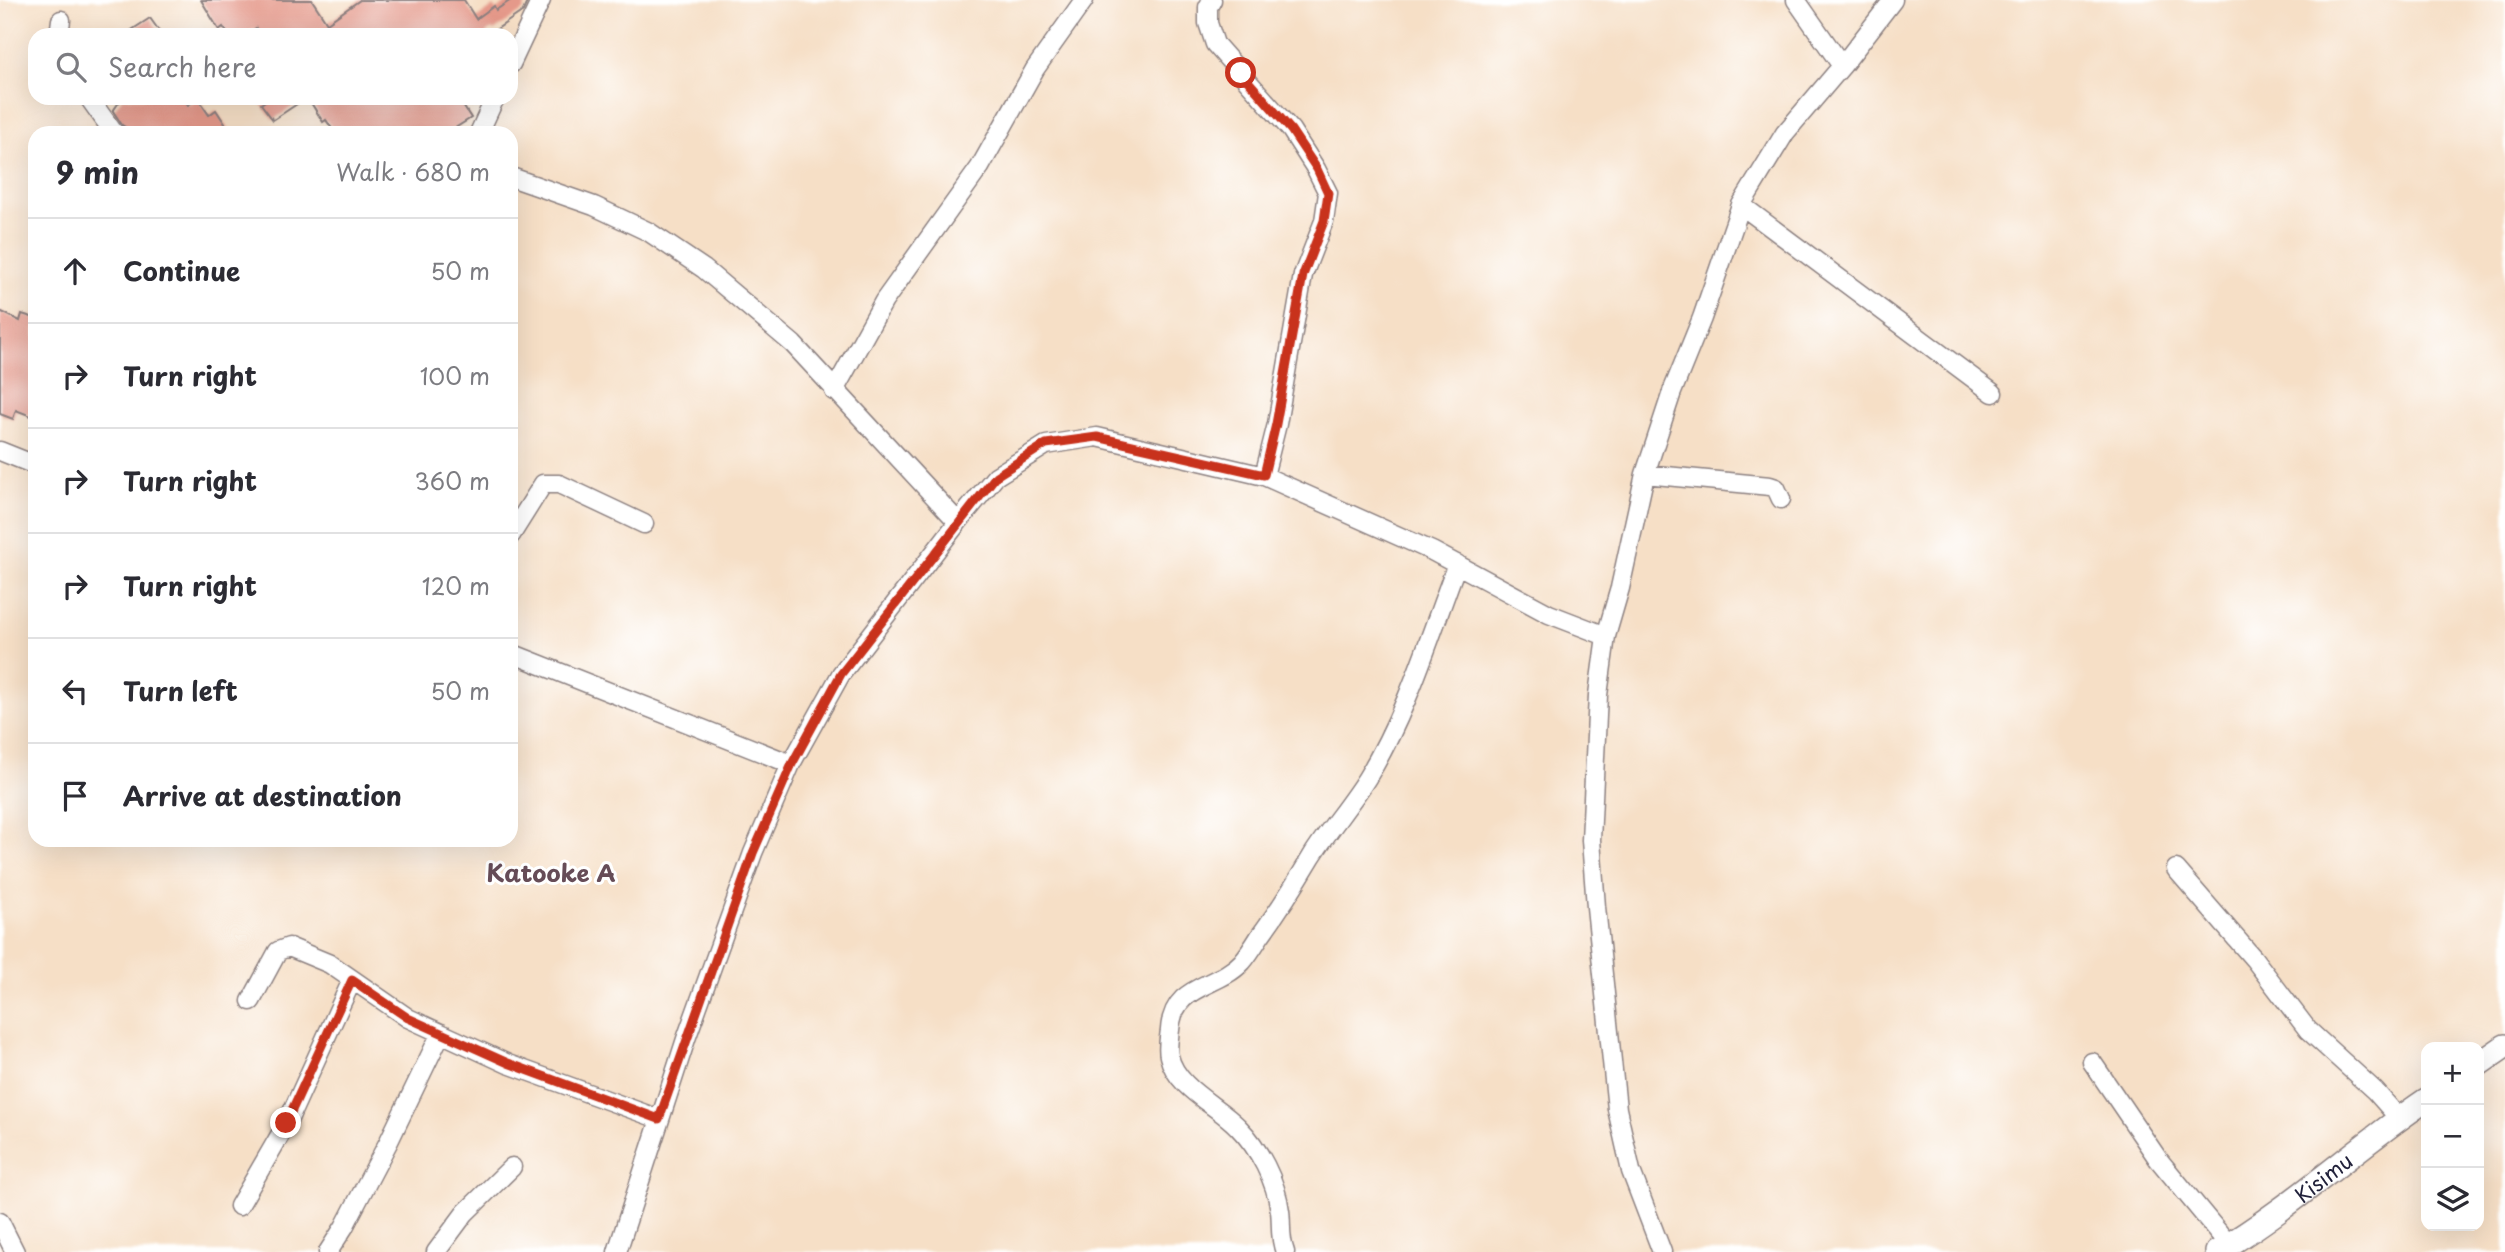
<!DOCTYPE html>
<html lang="en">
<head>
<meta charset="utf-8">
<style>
  body { margin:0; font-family:"Playpen Sans",sans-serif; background:#f2f2f3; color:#2b2b33 }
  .controls { position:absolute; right:21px; bottom:21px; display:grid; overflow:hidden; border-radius:14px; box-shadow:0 7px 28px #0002 }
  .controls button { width:63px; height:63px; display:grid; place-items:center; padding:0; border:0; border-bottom:2px solid #e1e1e2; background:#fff; color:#2b2b33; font:35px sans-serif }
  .stop { position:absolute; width:21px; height:21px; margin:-16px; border:5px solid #c8321e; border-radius:50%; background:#fff }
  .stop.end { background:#c8321e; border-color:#fff; box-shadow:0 2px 7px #0008 }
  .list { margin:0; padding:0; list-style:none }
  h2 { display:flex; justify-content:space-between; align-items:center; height:91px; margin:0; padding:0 28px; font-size:30px }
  h2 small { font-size:23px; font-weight:400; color:#7c7c81 }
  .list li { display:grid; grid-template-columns:46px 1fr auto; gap:21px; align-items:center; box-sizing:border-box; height:105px; padding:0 28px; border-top:2px solid #e1e1e2 }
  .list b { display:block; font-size:26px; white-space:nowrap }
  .list em { font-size:23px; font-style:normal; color:#7c7c81 }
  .icon { flex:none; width:38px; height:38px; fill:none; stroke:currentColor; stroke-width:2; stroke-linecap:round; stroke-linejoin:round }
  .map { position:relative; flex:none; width:2505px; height:1252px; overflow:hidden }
  .search { position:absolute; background:#fff; box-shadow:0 7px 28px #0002; left:28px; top:28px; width:490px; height:77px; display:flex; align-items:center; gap:18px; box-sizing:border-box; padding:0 24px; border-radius:21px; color:#7c7c81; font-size:26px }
  .panel { position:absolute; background:#fff; box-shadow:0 7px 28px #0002; left:28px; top:126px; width:490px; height:721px; border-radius:21px }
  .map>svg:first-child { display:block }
  .building { fill:#e5998a }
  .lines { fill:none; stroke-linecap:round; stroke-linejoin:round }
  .minor-casing { stroke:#8c8080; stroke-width:21 }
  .tertiary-casing { stroke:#8c8080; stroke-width:26 }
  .minor { stroke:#fff; stroke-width:18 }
  .tertiary { stroke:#fff; stroke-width:23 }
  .route { stroke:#c8321e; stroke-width:9 }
  .labels { text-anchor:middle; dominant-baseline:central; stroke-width:6; stroke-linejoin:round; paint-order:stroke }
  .street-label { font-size:21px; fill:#22223b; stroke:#fff }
  .quarter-label { font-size:24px; font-weight:bold; fill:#664c57; stroke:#fff }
</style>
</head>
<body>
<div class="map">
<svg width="2505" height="1252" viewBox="0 0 2505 1252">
  <rect width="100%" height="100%" fill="#fff"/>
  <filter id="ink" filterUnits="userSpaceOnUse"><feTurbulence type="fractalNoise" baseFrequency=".0143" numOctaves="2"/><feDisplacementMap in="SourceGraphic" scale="14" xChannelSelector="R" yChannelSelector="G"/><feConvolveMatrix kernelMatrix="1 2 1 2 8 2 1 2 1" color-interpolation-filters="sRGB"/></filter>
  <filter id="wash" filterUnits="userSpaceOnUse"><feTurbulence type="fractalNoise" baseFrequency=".00686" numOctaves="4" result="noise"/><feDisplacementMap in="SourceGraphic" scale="28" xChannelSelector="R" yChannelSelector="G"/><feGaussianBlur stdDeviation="1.57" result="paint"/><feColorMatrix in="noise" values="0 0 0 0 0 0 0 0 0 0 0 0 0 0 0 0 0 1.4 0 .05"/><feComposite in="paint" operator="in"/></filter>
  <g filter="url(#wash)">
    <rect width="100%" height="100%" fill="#f6dfc6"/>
    <g id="blocks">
      <path class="building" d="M201,0H312L327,23L360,0H464L476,19L494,6L496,10L511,0H528L523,11L494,31L492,29L486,33L487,35H260L256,28L245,35H229L223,27L219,30Z
        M150,18L162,35H124Z
        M122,98H183L188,105L198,99L209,115L216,110L231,133H134L122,125L113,111Z
        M269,98H306L273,120L261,104Z
        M308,98H458L471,118L447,133H335L326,120L323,122Z
        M0,311L20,321L22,314L35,318V406L31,416L16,410L13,419L0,414Z"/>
    </g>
  </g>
  <g filter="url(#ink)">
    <use href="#blocks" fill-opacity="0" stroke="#8c8080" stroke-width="2"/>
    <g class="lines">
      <defs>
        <path id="minor" d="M1212,0L1208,7V23L1215,44L1291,130L1316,169L1328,193L1324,221L1303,275L1277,424L1264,476
          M1796,0L1842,66
          M59,35L61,20
          M511,64L541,0
          M89,98L114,133
          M479,133L495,98
          M511,177L594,206L649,232L704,269L793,344L958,522
          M1741,205L1993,393
          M834,391L884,301L980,167L1035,69L1084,0
          M0,451L35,465
          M1645,474L1770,486L1776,488L1781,499
          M511,535L543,484H559L644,524
          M511,653L791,764
          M2176,869L2254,959L2308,1030L2375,1091L2399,1118
          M251,1001L278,951L289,947L330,964L408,1018L508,1064L659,1119
          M2092,1062L2158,1159L2229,1245
          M239,1206L287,1123L352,980
          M0,1222L15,1252
          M328,1252L344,1227L389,1141L441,1033
          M436,1252L465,1213L512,1167
          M617,1252L686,1039L753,853L791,764L841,674L958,522L996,476L1046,445L1097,437L1264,476L1432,551L1549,614L1606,636
          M1285,1252C1279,1237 1282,1225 1280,1211C1276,1181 1259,1148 1238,1127C1217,1105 1176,1088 1169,1056C1167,1048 1169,1038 1170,1030C1173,983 1217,989 1242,962C1249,954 1255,944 1260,936C1279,910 1296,883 1312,856C1329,829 1350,805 1367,778C1407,713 1430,635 1457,564
          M1662,1252L1631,1171L1617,1109L1596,907L1591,840L1598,695L1606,636L1620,588L1645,474L1672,392L1702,318L1741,205L1785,133L1842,66L1893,0"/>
        <g id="tertiary">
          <path d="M2479,1064L2505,1046"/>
          <path id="s1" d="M2217,1252C2291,1208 2355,1148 2426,1100"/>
        </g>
      </defs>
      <use href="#minor" class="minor-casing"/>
      <use href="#tertiary" class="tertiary-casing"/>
      <use href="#minor" class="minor"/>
      <use href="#tertiary" class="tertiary"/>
    </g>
  </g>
  <g class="lines" filter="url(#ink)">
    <path class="route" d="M286,1123L352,980L408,1018L508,1063L659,1119L753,853L792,764L841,674L996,476L1046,444L1097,437L1264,475L1276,424L1303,275L1324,221L1328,193L1317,169L1291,130L1241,73"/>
  </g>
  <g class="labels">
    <g class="street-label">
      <text stroke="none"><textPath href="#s1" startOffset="130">Kisimu</textPath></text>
    </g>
    <g class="quarter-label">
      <text x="551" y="872">Katooke A</text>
    </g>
  </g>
</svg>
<div class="controls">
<button>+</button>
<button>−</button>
<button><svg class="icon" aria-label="layers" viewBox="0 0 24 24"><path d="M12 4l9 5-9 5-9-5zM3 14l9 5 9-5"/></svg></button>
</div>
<div class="stop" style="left:1241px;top:73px"></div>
<div class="stop end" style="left:286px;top:1123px"></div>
<div class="search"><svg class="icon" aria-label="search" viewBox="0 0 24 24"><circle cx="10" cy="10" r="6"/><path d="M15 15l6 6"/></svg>Search here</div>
<section class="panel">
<h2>9 min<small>Walk · 680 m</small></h2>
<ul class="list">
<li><svg class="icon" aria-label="ahead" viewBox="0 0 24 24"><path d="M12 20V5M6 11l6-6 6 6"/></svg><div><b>Continue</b></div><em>50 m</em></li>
<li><svg class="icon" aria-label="right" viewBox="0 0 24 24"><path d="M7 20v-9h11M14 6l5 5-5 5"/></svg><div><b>Turn right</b></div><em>100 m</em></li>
<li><svg class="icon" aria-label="right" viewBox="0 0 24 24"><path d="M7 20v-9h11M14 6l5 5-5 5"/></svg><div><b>Turn right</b></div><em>360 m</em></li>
<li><svg class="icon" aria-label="right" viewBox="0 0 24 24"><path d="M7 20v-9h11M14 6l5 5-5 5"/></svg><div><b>Turn right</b></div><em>120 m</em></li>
<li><svg class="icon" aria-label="left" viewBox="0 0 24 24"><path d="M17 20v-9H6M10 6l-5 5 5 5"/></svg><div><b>Turn left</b></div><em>50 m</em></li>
<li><svg class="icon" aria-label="arrive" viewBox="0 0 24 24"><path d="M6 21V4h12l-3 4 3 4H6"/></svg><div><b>Arrive at destination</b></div></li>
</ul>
</section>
</div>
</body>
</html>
